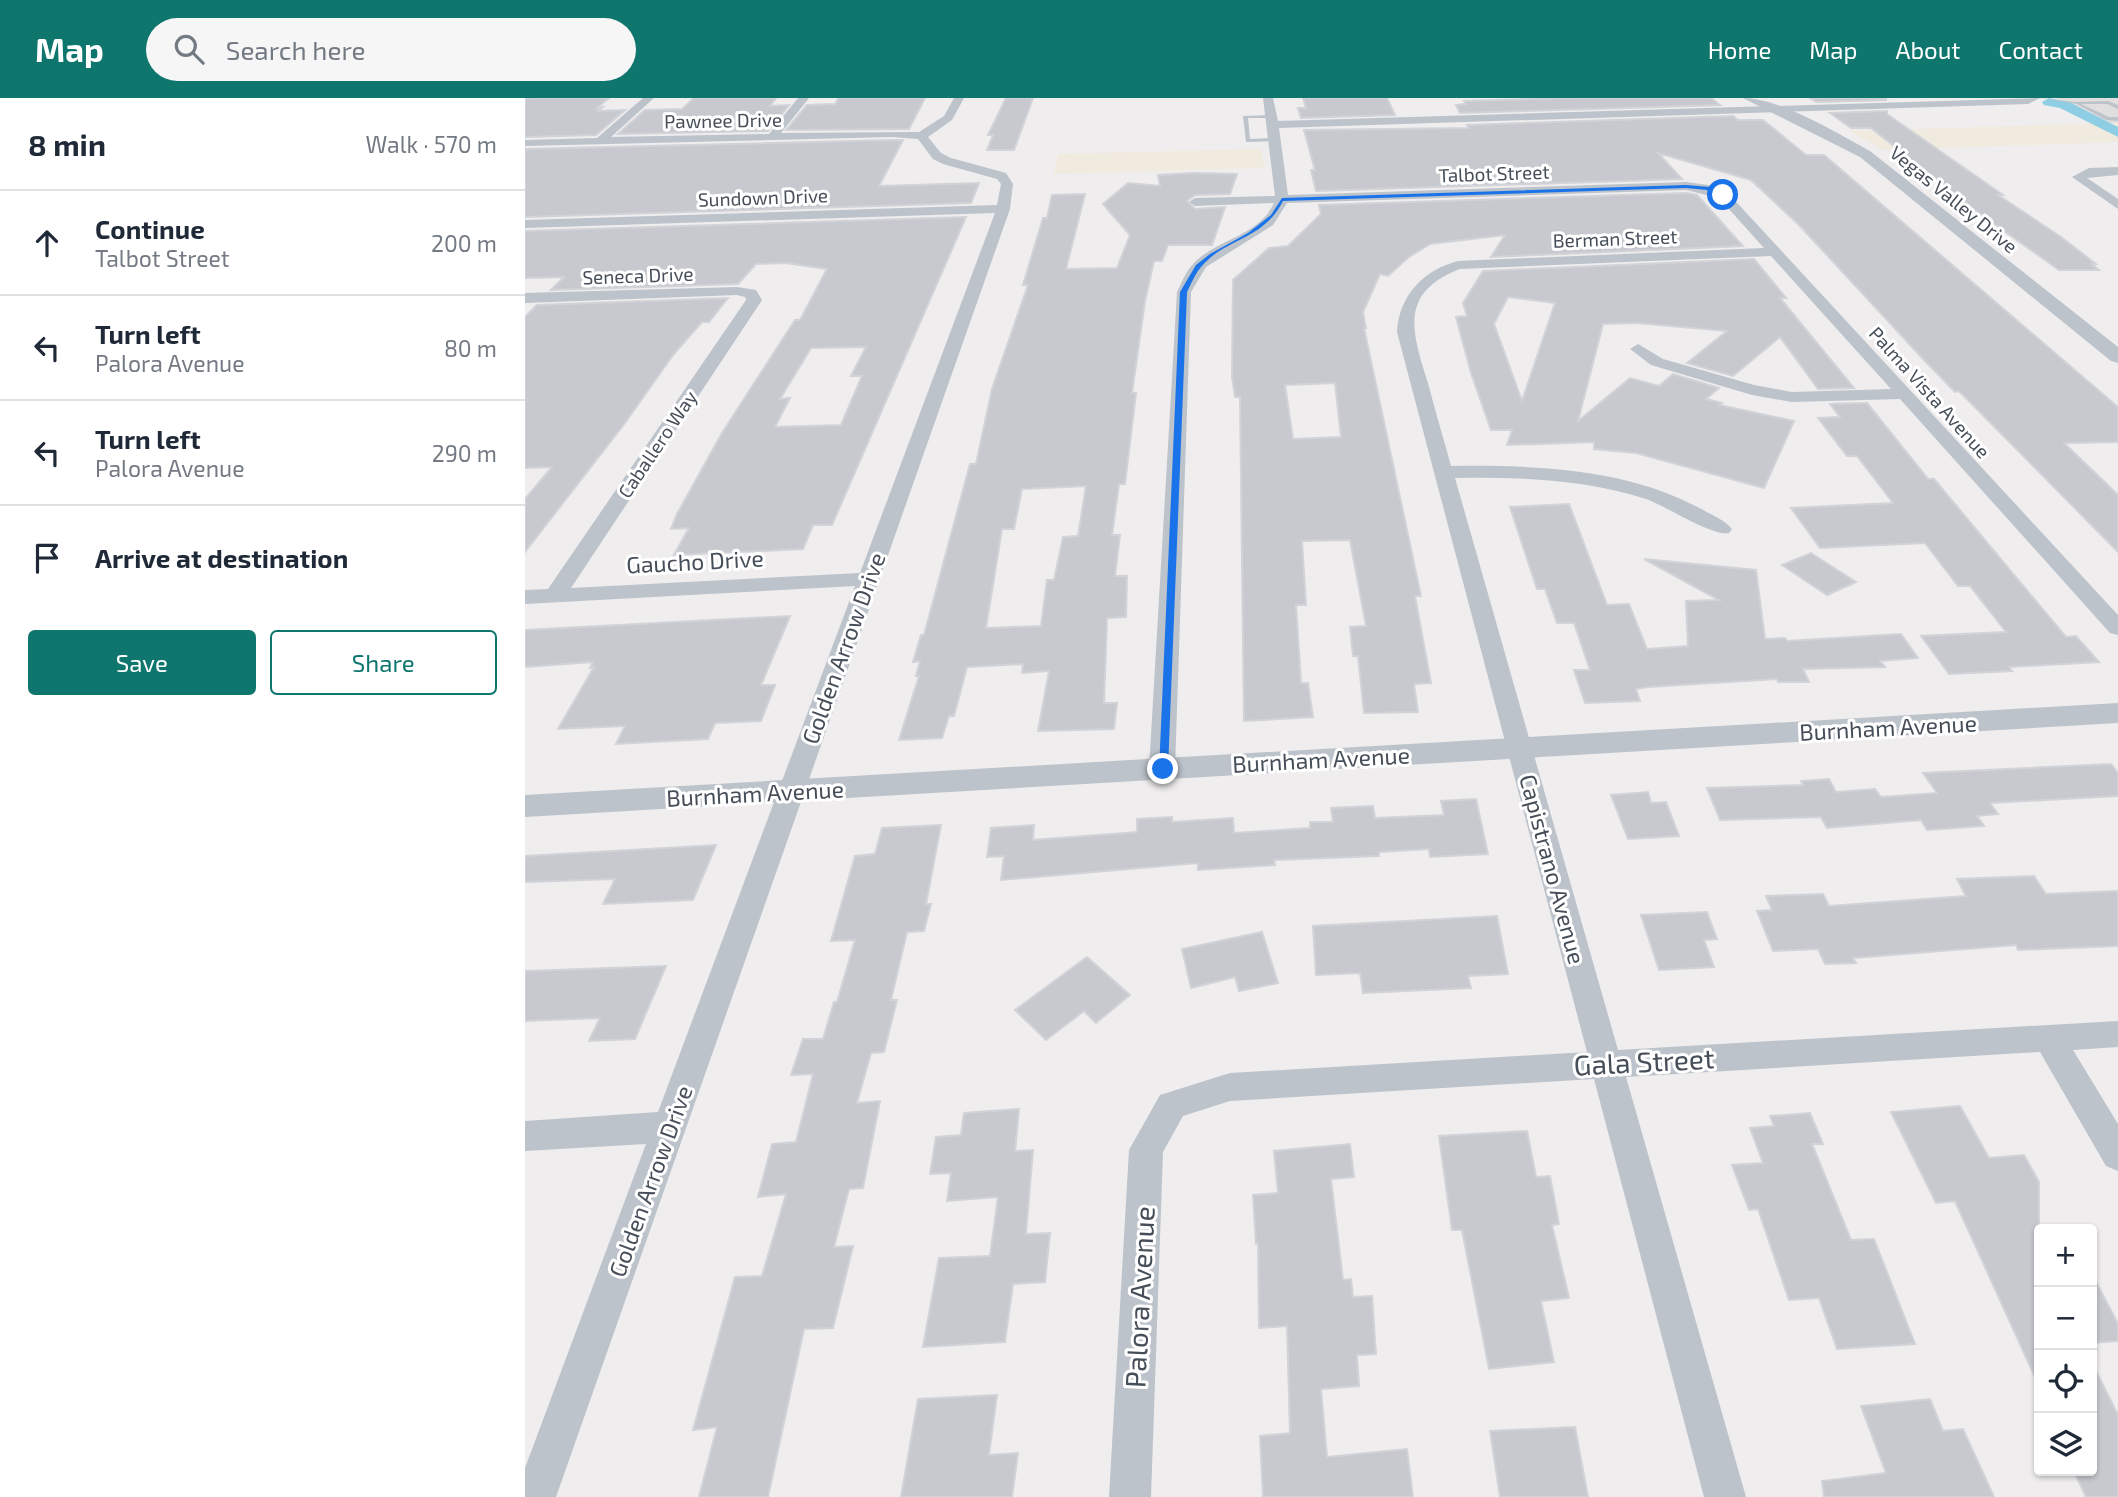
<!DOCTYPE html>
<html lang="en">
<head>
<meta charset="utf-8">
<style>
  body { margin:0; font-family:"Exo 2",sans-serif; background:#f6f6f7; color:#1f2937 }
  .controls { position:absolute; right:21px; bottom:21px; display:grid; overflow:hidden; border-radius:7px; box-shadow:0 2px 5px #0004 }
  .controls button { width:63px; height:63px; display:grid; place-items:center; padding:0; border:0; border-bottom:2px solid #e0e1e3; background:#fff; color:#1f2937; font:35px sans-serif }
  .stop { position:absolute; width:21px; height:21px; margin:-16px; border:5px solid #1a73e8; border-radius:50%; background:#fff }
  .stop.end { background:#1a73e8; border-color:#fff; box-shadow:0 2px 7px #0008 }
  .list { margin:0; padding:0; list-style:none }
  h2 { display:flex; justify-content:space-between; align-items:center; height:91px; margin:0; padding:0 28px; font-size:30px }
  h2 small { font-size:23px; font-weight:400; color:#747a83 }
  .list li { display:grid; grid-template-columns:46px 1fr auto; gap:21px; align-items:center; box-sizing:border-box; height:105px; padding:0 28px; border-top:2px solid #e0e1e3 }
  .list b { display:block; font-size:26px; white-space:nowrap }
  .list p { margin:0; font-size:23px; white-space:nowrap; color:#747a83 }
  .list em { font-size:23px; font-style:normal; color:#747a83 }
  .actions { display:flex; gap:14px; padding:21px 28px }
  .actions a { flex:1; padding:16px 0; border:2px solid #0f766e; border-radius:7px; text-align:center; font-size:24px; color:#0f766e }
  .actions .main { background:#0f766e; color:#fff }
  .icon { flex:none; width:38px; height:38px; fill:none; stroke:currentColor; stroke-width:2; stroke-linecap:round; stroke-linejoin:round }
  .map { position:relative; flex:none; width:1593px; height:1399px; overflow:hidden }
  header { display:flex; align-items:center; gap:42px; box-sizing:border-box; height:98px; padding:0 35px; background:#0f766e; color:#fff }
  header strong { font-size:33px }
  nav { display:flex; gap:38px; margin-inline-start:auto; font-size:24px }
  .search { width:490px; height:63px; background:#f6f6f7; display:flex; align-items:center; gap:18px; box-sizing:border-box; padding:0 24px; border-radius:38px; color:#747a83; font-size:26px }
  main { display:flex }
  aside { flex:1; background:#fff }
  .map>svg:first-child { display:block }
  .education { fill:#e0dede }
  .sand { fill:#f0ebde }
  .lines { fill:none; stroke-linecap:round; stroke-linejoin:round }
  .canal { fill:#8dcee5; fill-rule:evenodd }
  .building { fill:#c7c9cf; stroke:#d1d3d8; stroke-width:2; fill-rule:evenodd }
  .service { fill:#bcc3cb; fill-rule:evenodd }
  .minor { fill:#bcc3cb; fill-rule:evenodd }
  .tertiary { fill:#bcc3cb; fill-rule:evenodd }
  .route { fill:#1a73e8 }
  .labels { text-anchor:middle; dominant-baseline:central; stroke-width:6; stroke-linejoin:round; paint-order:stroke }
  .far-street-label { font-size:19px; fill:#464f59; stroke:#fff }
  .street-label { font-size:23px; fill:#464f59; stroke:#fff }
  .near-street-label { font-size:28px; fill:#464f59; stroke:#fff }
</style>
</head>
<body>
<header>
<strong>Map</strong>
<div class="search"><svg class="icon" aria-label="search" viewBox="0 0 24 24"><circle cx="10" cy="10" r="6"/><path d="M15 15l6 6"/></svg>Search here</div>
<nav><a>Home</a><a>Map</a><a>About</a><a>Contact</a></nav>
</header>
<main>
<aside>
<h2>8 min<small>Walk · 570 m</small></h2>
<ul class="list">
<li><svg class="icon" aria-label="ahead" viewBox="0 0 24 24"><path d="M12 20V5M6 11l6-6 6 6"/></svg><div><b>Continue</b><p>Talbot Street</p></div><em>200 m</em></li>
<li><svg class="icon" aria-label="left" viewBox="0 0 24 24"><path d="M17 20v-9H6M10 6l-5 5 5 5"/></svg><div><b>Turn left</b><p>Palora Avenue</p></div><em>80 m</em></li>
<li><svg class="icon" aria-label="left" viewBox="0 0 24 24"><path d="M17 20v-9H6M10 6l-5 5 5 5"/></svg><div><b>Turn left</b><p>Palora Avenue</p></div><em>290 m</em></li>
<li><svg class="icon" aria-label="arrive" viewBox="0 0 24 24"><path d="M6 21V4h12l-3 4 3 4H6"/></svg><div><b>Arrive at destination</b></div></li>
</ul>
<div class="actions"><a class="main">Save</a><a>Share</a></div>
</aside>
<div class="map">
<svg width="1593" height="1399" viewBox="0 0 1593 1399">
  <rect width="100%" height="100%" fill="#efeded"/>
  <path class="education" d="M1531,0H1593V25H1580Z"/>
  <path class="sand" d="M1593,25V44L1358,52L1325,33Z
    M736,51L739,70L529,76L533,56Z"/>
  <g class="lines">
    <path class="canal" d="M1524,0L1544,4L1593,29V39L1535,10L1519,7L1517,4Z"/>
  </g>
  <path class="building" d="M12,0H84L72,10L78,9L73,13L100,12L71,37L0,39V1Z
    M169,0H251L245,8L264,7L243,33L93,36L120,12L157,11Z
    M314,0H400L384,31L261,32L282,7L310,6Z
    M481,0H508L489,52H462L468,37H463Z
    M778,0H862L870,17L776,20L773,10H781Z
    M1047,0H1186L1195,7L935,15L931,7L941,6L939,3Z
    M1285,0H1361V2L1291,4Z
    M1362,13V16L1478,97H1473L1536,139L1571,166H1567L1574,172H1534L1455,116L1346,30H1326L1305,15Z
    M1208,18L1213,22H1238L1281,57H1299L1593,309V344L1539,345L1593,397V454L1434,293L1430,294L1400,263L1274,127L1226,82L1133,55L1157,81L791,93L786,72H790L779,32L944,30L942,27Z
    M367,42H378L354,88L454,85L446,105L0,119V51Z
    M669,75L712,76L705,96L670,97L662,103L670,111L700,109L687,147H643L637,163H629L620,203L607,295H611L600,386H594L587,437H595L590,478H602L601,519L582,520L579,605H592L589,631L513,633L524,573L497,575L498,566L442,569L429,618H424L417,640L374,642L394,578H391L395,563L388,564L396,537H399L445,366H451L467,291L503,187H498L518,120H522L527,97L560,96L541,171L592,170L605,137L578,106L603,85L635,88L633,77ZM561,388L553,438L538,439L529,482H522L516,528L461,530L477,431H489L497,391Z
    M1161,95L1172,97L1218,148L966,159L980,137L905,146L884,159L863,178L855,176L838,214L841,230H839L896,498H890L906,585L889,586L893,614L839,615L833,558H828L825,529L841,528L825,442L777,443L781,507H771L776,585H783L788,619L719,623L715,299H710L707,279L708,182L744,150L763,148L796,116L794,107ZM810,285L816,339L768,341L760,287Z
    M441,119L307,427H288L278,451L149,457L164,430L146,431L152,416L197,335L270,222H275L302,171L261,165L231,166L213,186L26,192L39,179L0,180V133ZM341,249L326,278H337L316,327L250,329L265,300L255,301L286,250Z
    M1229,161L1261,200H1255L1329,290L1293,291L1255,239L1208,278L1162,265L1202,233L1111,225L1078,226L1053,323L1105,280L1134,288L1148,276L1194,290L1181,301L1197,305L1194,307L1269,323L1239,390L1111,355L1069,351V344L982,347L987,332H966L946,275L931,219L942,218L938,205L958,173ZM983,199L1030,205L997,303L969,226Z
    M203,200L184,224H177L148,257L100,325L0,454V401L27,369L0,370V219L12,207Z
    M1342,305L1403,381H1409L1541,539L1551,538L1574,564L1484,569L1487,573L1424,576L1396,538L1481,534L1445,488H1433L1400,445L1295,450L1266,410L1368,405L1332,358H1322L1293,320L1315,319L1305,306Z
    M1044,406L1082,507L1104,506L1122,551L1163,548L1161,503L1194,502L1119,461L1231,472L1240,541L1260,540L1262,543L1376,536L1393,560L1355,563L1360,569L1278,571L1284,584H1253L1252,581L1123,589L1111,591L1115,603L1060,605L1049,572H1065L1049,525H1032L1020,491H1012L985,409Z
    M1286,455L1331,484L1302,497L1257,467Z
    M265,518L236,587H250L236,623L190,625L183,641L91,646L100,628L33,631L69,569L65,570L68,564L0,569V532Z
    M1586,666L1593,675V698L1465,705L1473,716L1452,718L1459,728L1402,732L1396,722L1302,730L1296,719L1195,722L1182,690L1279,687L1276,683L1304,681L1311,694L1350,691L1356,699L1412,695L1398,675Z
    M1123,694L1126,705L1141,704L1154,738L1103,741L1086,697Z
    M951,701L963,756L905,759L904,751L854,754V758L749,762L750,767L673,772V765L476,782L479,758L462,759L466,730L509,727L508,742L612,734V721L647,719V724L708,720L709,735L785,730V724H808L806,710L848,708L850,720L919,717L916,703Z
    M416,727L401,806H406L399,833L382,834L366,902H372L359,954L346,955L332,1005L355,1003L338,1090L324,1091L309,1149L328,1148L308,1230L279,1231L243,1399H174L192,1329L168,1332L210,1179L237,1178L261,1096L233,1099L247,1046L271,1044L288,976L266,977L278,941H298L309,904H312L330,842L306,843L330,758L350,756L357,730Z
    M191,747L168,802L78,806L90,781L0,784V758Z
    M1509,778L1521,796L1593,793V848L1493,852L1491,847L1328,860L1331,865L1300,866L1293,851L1248,853L1232,813L1247,812L1241,798L1298,796L1304,808L1441,798L1432,781Z
    M1182,814L1192,841L1179,842L1189,869L1134,872L1116,817Z
    M972,818L983,876L943,878L946,890L838,895L835,875L791,877L788,828Z
    M737,834L753,885L714,893L710,879L666,890L657,851Z
    M562,859L605,897L571,925L559,913L521,942L490,912Z
    M141,868L110,941L64,943L75,920L0,923V873Z
    M1435,1008L1464,1060L1499,1057L1514,1084V1288L1430,1103L1411,1105L1366,1014Z
    M494,1011L490,1053L508,1052L501,1136L525,1135L520,1184L488,1186L480,1244L398,1249L414,1160L465,1158L473,1099L422,1103L426,1075L405,1076L411,1039L436,1037L439,1015Z
    M1285,1015L1298,1046H1287L1326,1142L1349,1141L1390,1246L1312,1251L1294,1200L1264,1202L1233,1111L1224,1112L1207,1067L1238,1065L1225,1030L1249,1028L1245,1018Z
    M1002,1033L1011,1079L1025,1078L1034,1126L1027,1127L1044,1200L1016,1203L1029,1264L964,1271L937,1132H927L914,1038Z
    M825,1046L829,1079L806,1081L818,1182L826,1181L828,1199L847,1198L851,1256L832,1257L834,1288L796,1291L802,1359L882,1351L888,1399H738L735,1338L765,1335L762,1228L734,1230L733,1146H731L728,1097L753,1095L749,1053Z
    M1567,1176L1593,1226V1243L1567,1245Z
    M1567,1265L1593,1317V1399H1561L1549,1373H1567Z
    M472,1297L464,1357L493,1355L487,1399H376L393,1301Z
    M1405,1301L1418,1333L1438,1331L1469,1399H1299L1297,1383L1361,1375L1336,1308Z
    M1050,1329L1063,1399H975L965,1333Z"/>
  <g class="lines">
    <path class="service" d="M1514,0L1550,4L1583,3L1593,7V11L1582,6H1556L1584,19H1593V23L1581,22L1552,6Z
      M748,17L746,20H723L725,41L749,40L751,43L721,44L718,18Z"/>
    <path class="minor" d="M118,0H129L86,39L244,36L273,0H284L256,35L394,34L419,18L429,0H439L427,22L403,39L416,55L426,60L481,75L488,86L485,111L31,1399H0V1370L121,1046L0,1053V1023L133,1014L330,488L0,506V492L23,491L221,202L220,199L212,197L0,205V195L212,189L231,192L237,202L46,490L335,475L470,115L0,130V122L472,107L476,86L472,81L418,66L408,61L393,41L367,39L0,48V42L72,40Z
      M738,0H748L753,23L1515,0L1503,6L754,30L763,97L1161,84L1183,87L1202,94L1593,517V537L1585,535L1375,301L1267,304L1227,297L1126,267L1105,251L1113,246L1138,261L1229,287L1267,294L1366,291L1246,158L935,171C870,196 889,238 904,289C911,316 919,342 926,368C1012,367 1104,370 1180,413C1189,418 1201,423 1207,431L1204,435C1188,439 1141,408 1121,401C1059,381 994,379 930,380L1093,952L1593,923V949L1548,952L1593,1026V1073L1581,1068L1515,954L1101,979L1221,1399H1179L1069,981L705,1003L658,1018L638,1054L626,1399H584L604,1052L635,997L705,975L1062,954L872,234C874,198 898,172 933,163L1239,150L1194,100L1161,92L762,105L748,127L681,169L666,194L650,671L646,677L637,680L628,677L624,671L652,194C657,184 661,173 669,165C692,141 734,138 749,105L670,108L664,104L670,100L750,98Z
      M1593,69V77L1562,80L1593,101V111L1547,79L1564,70Z"/>
    <path class="tertiary" d="M1218,0C1255,0 1312,35 1345,53L1593,249V265L1586,263L1335,59Z
      M1593,605V625L0,719V697Z"/>
  </g>
  <path class="route" d="M1161,87L1185,89L1200,97L1198,99L1182,92L1161,90L758,103C738,143 700,140 676,169C670,176 666,186 662,194L643,671L638,674L634,673L655,194L671,167L685,156L723,135L746,117L757,100Z"/>
  <g class="labels">
    <g class="far-street-label">
      <text transform="translate(198 22) rotate(-1)">Pawnee Drive</text>
      <text transform="translate(969 75) rotate(-2)">Talbot Street</text>
      <text transform="translate(238 99) rotate(-2)">Sundown Drive</text>
      <text transform="translate(1429 101) rotate(39)">Vegas Valley Drive</text>
      <text transform="translate(1090 140) rotate(-2)">Berman Street</text>
      <text transform="translate(113 177) rotate(-2)">Seneca Drive</text>
      <text transform="translate(1405 294) rotate(48)">Palma Vista Avenue</text>
      <text transform="translate(132 346) rotate(-56)">Caballero Way</text>
    </g>
    <g class="street-label">
      <text transform="translate(170 463) rotate(-3)">Gaucho Drive</text>
      <text transform="translate(318 550) rotate(-70)">Golden Arrow Drive</text>
      <text transform="translate(1363 629) rotate(-3)">Burnham Avenue</text>
      <text transform="translate(796 661) rotate(-3)">Burnham Avenue</text>
      <text transform="translate(230 695) rotate(-3)">Burnham Avenue</text>
      <text transform="translate(1028 771) rotate(75)">Capistrano Avenue</text>
      <text transform="translate(125 1083) rotate(-70)">Golden Arrow Drive</text>
    </g>
    <g class="near-street-label">
      <text transform="translate(1119 963) rotate(-3)">Gala Street</text>
      <text transform="translate(614 1199) rotate(-87)">Palora Avenue</text>
    </g>
  </g>
</svg>
<div class="controls">
<button>+</button>
<button>−</button>
<button><svg class="icon" aria-label="locate" viewBox="0 0 24 24"><circle cx="12" cy="12" r="6"/><path d="M12 2v4M12 18v4M2 12h4M18 12h4"/></svg></button>
<button><svg class="icon" aria-label="layers" viewBox="0 0 24 24"><path d="M12 4l9 5-9 5-9-5zM3 14l9 5 9-5"/></svg></button>
</div>
<div class="stop" style="left:1198px;top:97px"></div>
<div class="stop end" style="left:638px;top:671px"></div>
</div>
</main>
</body>
</html>
